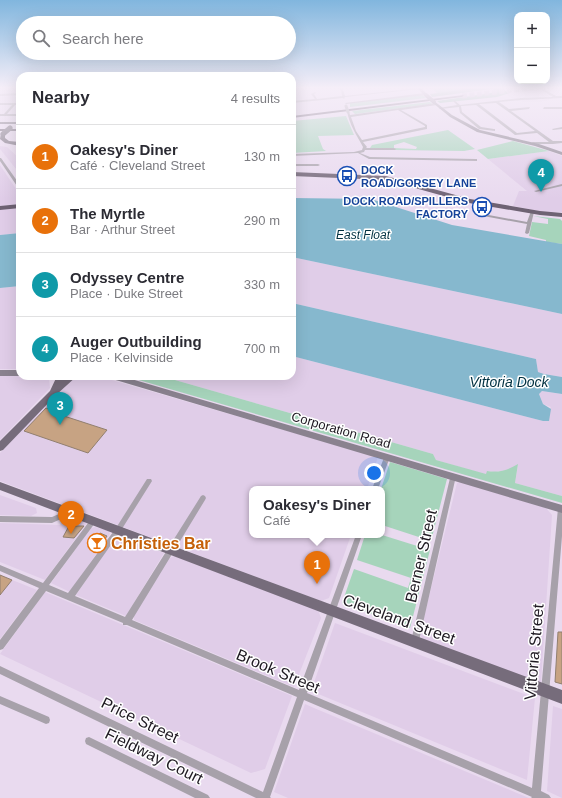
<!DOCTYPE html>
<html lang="en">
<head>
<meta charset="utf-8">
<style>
  body { margin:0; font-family:Helvetica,sans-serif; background:#f2f2f3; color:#2b2b33 }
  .controls { position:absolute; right:12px; top:12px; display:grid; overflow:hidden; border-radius:8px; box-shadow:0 4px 16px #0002 }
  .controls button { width:36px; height:36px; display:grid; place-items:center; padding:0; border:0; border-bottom:1px solid #e1e1e2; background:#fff; color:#2b2b33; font:20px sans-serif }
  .you { position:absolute; left:374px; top:473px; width:14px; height:14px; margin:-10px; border:3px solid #fff; border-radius:50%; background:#1a73e8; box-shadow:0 0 0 6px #1a73e833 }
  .badge { display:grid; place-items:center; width:26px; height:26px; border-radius:50%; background:#111827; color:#fff; font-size:13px; font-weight:700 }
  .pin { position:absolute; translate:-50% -33px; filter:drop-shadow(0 1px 2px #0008) }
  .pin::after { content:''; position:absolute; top:21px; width:14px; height:12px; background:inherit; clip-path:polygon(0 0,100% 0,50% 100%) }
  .popup { position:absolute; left:249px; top:486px; width:136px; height:52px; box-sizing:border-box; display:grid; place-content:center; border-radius:8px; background:#fff; filter:drop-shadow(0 1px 3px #0005); font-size:13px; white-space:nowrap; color:#7c7c81 }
  .popup b { font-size:15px; color:#2b2b33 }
  .popup::after { content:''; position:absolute; left:50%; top:100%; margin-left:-8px; border:8px solid transparent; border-top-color:#fff }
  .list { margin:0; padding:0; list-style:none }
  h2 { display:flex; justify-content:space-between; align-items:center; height:52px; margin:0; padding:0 16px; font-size:17px }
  h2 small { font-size:13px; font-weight:400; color:#7c7c81 }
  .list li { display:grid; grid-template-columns:26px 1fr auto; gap:12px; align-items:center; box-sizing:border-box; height:64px; padding:0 16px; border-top:1px solid #e1e1e2 }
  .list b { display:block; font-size:15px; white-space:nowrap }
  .list p { margin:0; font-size:13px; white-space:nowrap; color:#7c7c81 }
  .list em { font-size:13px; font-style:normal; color:#7c7c81 }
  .icon { flex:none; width:22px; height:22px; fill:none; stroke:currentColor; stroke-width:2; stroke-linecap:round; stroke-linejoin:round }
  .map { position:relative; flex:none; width:562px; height:798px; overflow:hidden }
  .search { position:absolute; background:#fff; box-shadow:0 4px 16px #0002; left:16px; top:16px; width:280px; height:44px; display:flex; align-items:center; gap:10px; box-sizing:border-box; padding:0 14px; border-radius:22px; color:#7c7c81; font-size:15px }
  .panel { position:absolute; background:#fff; box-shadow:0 4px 16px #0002; left:16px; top:72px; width:280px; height:308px; border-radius:12px }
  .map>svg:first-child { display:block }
  .built { fill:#e0cde8 }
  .green { fill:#a6d4bb }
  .forest { fill:#8dbba2 }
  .water { fill:#86b8ce }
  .building { fill:#c7a383; stroke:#917f6f }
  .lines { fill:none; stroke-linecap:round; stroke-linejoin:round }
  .trunk-tunnel { stroke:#c1b4c6; stroke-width:5; stroke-dasharray:5 2.5; stroke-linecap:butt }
  .minor { fill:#a7a1aa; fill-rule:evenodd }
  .secondary { fill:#8a828f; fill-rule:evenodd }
  .primary { fill:#766c7b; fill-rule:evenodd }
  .trunk { fill:#6e6273; fill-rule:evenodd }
  .minor-bridge { stroke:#a7a1aa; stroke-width:3 }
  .secondary-bridge { stroke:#8a828f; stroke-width:4 }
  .primary-bridge { stroke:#766c7b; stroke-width:5 }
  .labels { text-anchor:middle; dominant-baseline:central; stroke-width:3; stroke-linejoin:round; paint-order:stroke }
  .far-transit-label { font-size:11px; font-weight:bold; fill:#164399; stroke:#fff; text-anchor:start }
  .far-water-label { font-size:12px; font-style:italic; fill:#013040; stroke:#fff }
  .street-label { font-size:13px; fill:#1f1a22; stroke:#fff }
  .water-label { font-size:14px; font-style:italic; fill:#013040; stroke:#fff }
  .near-food-label { font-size:16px; font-weight:bold; fill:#c56008; stroke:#fff; text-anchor:start }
  .near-street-label { font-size:16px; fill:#1f1a22; stroke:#fff }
</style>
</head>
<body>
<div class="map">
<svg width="562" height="798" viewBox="0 0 562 798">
  <rect width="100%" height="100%" fill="#e9daef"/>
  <path class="built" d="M0,146L7,147L20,159V174L0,149Z
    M549,151L562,156V212L549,213L513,206L519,191H527L488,159Z
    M0,165L20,195V204L0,206Z
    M20,208V233L0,235V210Z
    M292,257L562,314V377L544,374L538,372L536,359L292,303Z
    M20,286V369H0V288Z
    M292,356L543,421L551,407L543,404L539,394L542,391L562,394V496L515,483L518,465L508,470L495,472L488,471L487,475L436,460L433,454L161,376H292Z
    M0,376H37L49,379L50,388L0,440Z
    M80,376H98L378,457L367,489H252V535H351L329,598L321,601L0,481V453L65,384Z
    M460,482L546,508L552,515L541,683L422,639L420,633L457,483Z
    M0,495L36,508L37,513L31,516L0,515Z
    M69,516L87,523L45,580L0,562V523L60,525L63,518Z
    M95,527L109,531L110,534L70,592L51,583L91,528Z
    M120,535L164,553L126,616L76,595L115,537Z
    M174,556L318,610L321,618L294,687L134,620V615L168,559Z
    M0,575L37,590L0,639Z
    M45,592L292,696L265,769L251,773L0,654Z
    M335,623L535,698L527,780L311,691Z
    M305,704L314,708L529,798H288L274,792Z
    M553,706L562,709V798L547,791Z"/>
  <path class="green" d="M430,87H469L471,89L438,94Z
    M423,95L426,98L350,107V103Z
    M430,102L432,104L355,114L352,111Z
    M346,116L354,135L318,136L323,149L326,151L292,153V121Z
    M448,130L475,149L464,151L395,150L394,148L416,149L417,147L404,142L394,145V148H370L372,145Z
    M513,141L549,151L488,159L477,150Z
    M533,216L560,219L562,221V244L546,242V240L529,236L532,222L548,224V219Z
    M125,376H161L433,454L436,460L486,474L487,471C499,473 508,470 518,464L515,483L562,496V503Z
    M390,462L447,479L431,541L382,525L381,489Z
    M365,535H382L430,550L410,628L342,603L354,569L408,588L411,578L357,560Z"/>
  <path class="forest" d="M483,87H497L510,93L497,97L440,103L437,101L498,92L492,89L432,97L430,94Z"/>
  <path class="water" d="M292,198L371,199L452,225L562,244V314L292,257Z
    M20,233V286L0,288V235Z
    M292,303L536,359L538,372L544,374L562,377V394L542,391L539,394L543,404L551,409L549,421H543L292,356Z"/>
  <path class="building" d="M46,408L66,414L64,416L107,430L88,453L24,431Z
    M69,526H84L74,538L63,537Z
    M100,533L107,536L97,551L89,548Z
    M0,575L12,580L0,595Z
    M558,632H562V684L555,682Z"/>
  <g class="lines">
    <path class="trunk-tunnel" d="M462,96L539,87"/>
    <path class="minor" d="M306,87H308L306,89L305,88Z
      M338,87H340L343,90L345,96L419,88L420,89L345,97L344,99L343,98L292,103V101L315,99L311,94L315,92L316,93L314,94L317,99L342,96L341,90Z
      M537,87H540L556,96H562V98L521,100L499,102L509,109L530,107L529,109L511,111L553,141H562V143L553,144H532L531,143L533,142H549L537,133L515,135L476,105L461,106L462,112L481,127L494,129H495V131L479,129L460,113L459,107L440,109L439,108L457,105L453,101L454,100L460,105L521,98L553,97ZM496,103L535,131L517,133L479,104Z
      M561,87H562V89H561Z
      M20,93V95L0,96V94Z
      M425,93L426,95L346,104L345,103Z
      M0,103H20V105H15L7,114H20V116H0V114H4L12,105H0Z
      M436,103L437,105L401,110L427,125V129L363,142L367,147L366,148H394L396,149L395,150H365L364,152L360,153L370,157L476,159H477V161L369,159L358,153L292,156V154L354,152L362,150L363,147C357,136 349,124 347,111H349L350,115ZM398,110L425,126V127L362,140L356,131L351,117Z
      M544,107H562V109H543Z
      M562,127V129L553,130L552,129Z
      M0,158H1L20,185V189H19L0,161Z
      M292,164H318L320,165L318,166H292Z
      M562,184V186L536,192L534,191Z
      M531,211L534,212L529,233L527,234L525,233L527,224L478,215L476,214L478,213L527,222Z
      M385,455H389L390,457L378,489H372Z
      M451,474H455L456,476L419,641L418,644L415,645L412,644L411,641Z
      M147,479H151L152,481L120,532L75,596L125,617L201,496L203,495L205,496L206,498L205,500L132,620L299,690L356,535H362L307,693L532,788L558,508L559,506H562V536L541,791L549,795L551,798H531L532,797L304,700L270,797L271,798H256L0,674V666L263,792L297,697L127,625H123V623L46,591L3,649L0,650V640L39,588L0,571V565L43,583L91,519L93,518L95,519L96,521L95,523L49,585L68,593L116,528Z
      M70,509L72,510L73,512L72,514L52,523L0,522V516L52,517Z
      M0,696L49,717L50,720L49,723L46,724L0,704Z
      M89,737L208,795L210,798H195L86,744L85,741L86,738Z"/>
    <path class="secondary" d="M416,87H420L427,94V96H425Z
      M434,101L452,115L480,130L539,144L562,152V155L535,146L477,132L450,117L433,103Z
      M0,370H20V376H0Z
      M108,376H121L562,505V513L109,378Z"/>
    <path class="primary" d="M0,122H20V124H0Z
      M1,133H5V138L9,141L20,142V146L5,143L0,139Z
      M57,376H65L64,379L68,376H77L56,395L3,450L0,451V441L50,391Z
      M0,482L562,690V704L0,490Z"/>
    <path class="trunk" d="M464,95L462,97L292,118V116Z
      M0,129H20V131H0Z
      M292,172L386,176L470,199L540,211L562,213V217L540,215L469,203L386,180L292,176Z
      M20,204V208L0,210V206Z"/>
    <path class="minor-bridge" d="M346,106L348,112"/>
    <path class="secondary-bridge" d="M426,95L434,102"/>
    <path class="primary-bridge" d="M3,134L10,128"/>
  </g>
  <linearGradient id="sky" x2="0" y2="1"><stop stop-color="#81b6de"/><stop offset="0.44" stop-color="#f5eef8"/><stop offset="1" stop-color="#f5eef8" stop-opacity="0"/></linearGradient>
  <rect width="562" height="199" fill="url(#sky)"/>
  <defs>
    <symbol id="bus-ring" viewBox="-11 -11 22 22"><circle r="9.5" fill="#fff" stroke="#1a4fb4" stroke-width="1.5"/><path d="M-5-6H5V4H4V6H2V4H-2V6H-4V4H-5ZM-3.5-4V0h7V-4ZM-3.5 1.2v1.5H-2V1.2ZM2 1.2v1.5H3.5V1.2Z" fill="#1a4fb4"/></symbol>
    <symbol id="bar-ring" viewBox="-11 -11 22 22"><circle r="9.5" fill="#fff" stroke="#e8710a" stroke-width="1.5"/><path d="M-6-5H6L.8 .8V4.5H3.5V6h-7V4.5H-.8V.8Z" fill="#e8710a"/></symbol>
  </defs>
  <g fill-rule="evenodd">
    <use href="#bus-ring" x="336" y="165" width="22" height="22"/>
    <use href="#bus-ring" x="471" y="196" width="22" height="22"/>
    <use href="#bar-ring" x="86" y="532" width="22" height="22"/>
  </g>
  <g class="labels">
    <g class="far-transit-label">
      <text x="361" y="170">DOCK<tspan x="361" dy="13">ROAD/GORSEY LANE</tspan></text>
      <text x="468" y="201" text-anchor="end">DOCK ROAD/SPILLERS<tspan x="468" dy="13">FACTORY</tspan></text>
    </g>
    <g class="far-water-label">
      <text x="363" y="235">East Float</text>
    </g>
    <g class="street-label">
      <text transform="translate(341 430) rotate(16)">Corporation Road</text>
    </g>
    <g class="water-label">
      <text x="509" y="382">Vittoria Dock</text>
    </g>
    <g class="near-food-label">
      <text x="111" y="543">Christies Bar</text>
    </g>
    <g class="near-street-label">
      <text transform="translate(421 556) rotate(-77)">Berner Street</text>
      <text transform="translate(399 619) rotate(20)">Cleveland Street</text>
      <text transform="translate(534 652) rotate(-85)">Vittoria Street</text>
      <text transform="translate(278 671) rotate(23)">Brook Street</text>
      <text transform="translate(140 720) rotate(26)">Price Street</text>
      <text transform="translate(154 756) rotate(26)">Fieldway Court</text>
    </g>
  </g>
</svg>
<div class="controls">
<button>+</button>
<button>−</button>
</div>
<div class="you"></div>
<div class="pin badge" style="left:317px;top:584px;background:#e8710a">1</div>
<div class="popup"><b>Oakesy's Diner</b>Café</div>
<div class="pin badge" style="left:71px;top:534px;background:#e8710a">2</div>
<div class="pin badge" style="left:60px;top:425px;background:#0f9aa8">3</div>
<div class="pin badge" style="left:541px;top:192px;background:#0f9aa8">4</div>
<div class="search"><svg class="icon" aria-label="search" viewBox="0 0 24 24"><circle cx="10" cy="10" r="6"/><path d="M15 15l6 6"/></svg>Search here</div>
<section class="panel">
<h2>Nearby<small>4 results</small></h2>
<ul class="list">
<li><span class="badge" style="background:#e8710a">1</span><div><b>Oakesy's Diner</b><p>Café · Cleveland Street</p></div><em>130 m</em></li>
<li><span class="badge" style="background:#e8710a">2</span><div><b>The Myrtle</b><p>Bar · Arthur Street</p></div><em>290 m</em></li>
<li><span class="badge" style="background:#0f9aa8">3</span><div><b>Odyssey Centre</b><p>Place · Duke Street</p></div><em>330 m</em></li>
<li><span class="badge" style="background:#0f9aa8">4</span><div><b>Auger Outbuilding</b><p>Place · Kelvinside</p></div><em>700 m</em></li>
</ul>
</section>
</div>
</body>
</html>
